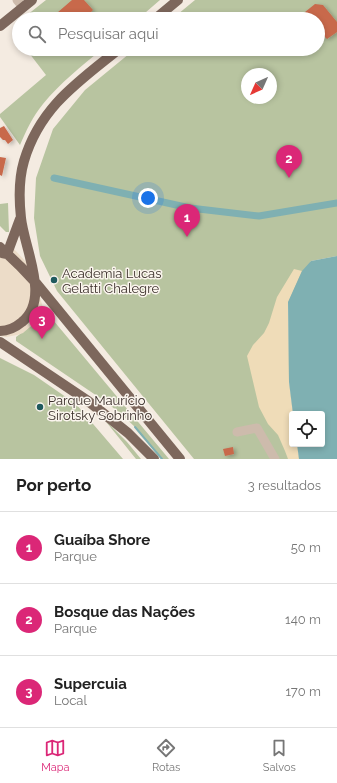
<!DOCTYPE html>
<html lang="pt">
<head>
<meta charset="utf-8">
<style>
  body { margin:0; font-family:Raleway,sans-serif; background:#f2f2f2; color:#222 }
  .controls { position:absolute; right:12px; bottom:12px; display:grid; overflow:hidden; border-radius:4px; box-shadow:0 2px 6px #0003 }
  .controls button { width:36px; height:36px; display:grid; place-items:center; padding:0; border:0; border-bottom:1px solid #e0e0e0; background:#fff; color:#222; font:20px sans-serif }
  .compass { position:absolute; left:241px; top:68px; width:36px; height:36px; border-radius:50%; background:#fff; box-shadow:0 2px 6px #0003; rotate:225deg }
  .you { position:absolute; left:148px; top:198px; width:14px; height:14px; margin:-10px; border:3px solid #fff; border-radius:50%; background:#1a73e8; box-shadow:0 0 0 6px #1a73e833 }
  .badge { display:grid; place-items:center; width:26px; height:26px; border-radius:50%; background:#db2777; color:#fff; font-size:13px; font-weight:700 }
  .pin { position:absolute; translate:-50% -33px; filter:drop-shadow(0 1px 2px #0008) }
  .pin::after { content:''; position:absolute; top:21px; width:14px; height:12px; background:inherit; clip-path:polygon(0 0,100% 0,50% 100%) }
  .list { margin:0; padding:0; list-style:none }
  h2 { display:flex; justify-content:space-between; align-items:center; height:52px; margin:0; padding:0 16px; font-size:17px }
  h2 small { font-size:13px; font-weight:400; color:#767676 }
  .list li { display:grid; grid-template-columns:26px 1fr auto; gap:12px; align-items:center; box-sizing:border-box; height:72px; padding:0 16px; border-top:1px solid #e0e0e0 }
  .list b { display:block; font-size:15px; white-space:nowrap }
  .list p { margin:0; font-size:13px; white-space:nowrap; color:#767676 }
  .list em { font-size:13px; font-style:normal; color:#767676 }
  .icon { flex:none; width:22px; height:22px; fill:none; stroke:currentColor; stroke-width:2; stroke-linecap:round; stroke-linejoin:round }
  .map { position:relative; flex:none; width:337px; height:459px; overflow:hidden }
  .search { position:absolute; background:#fff; box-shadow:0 2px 6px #0003; left:12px; right:12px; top:12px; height:44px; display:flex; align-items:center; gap:10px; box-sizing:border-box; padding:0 14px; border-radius:22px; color:#767676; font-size:15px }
  .sheet { height:268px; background:#fff }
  nav { display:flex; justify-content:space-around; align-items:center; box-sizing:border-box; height:56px; border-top:1px solid #e0e0e0; background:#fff; font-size:11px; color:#767676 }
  nav a { display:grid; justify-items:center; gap:2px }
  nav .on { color:#db2777 }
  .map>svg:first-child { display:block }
  .green { fill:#b8c4a0; fill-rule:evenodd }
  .sand { fill:#efdcb8 }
  .plaza { fill:#ecdcc8 }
  .water { fill:#7fb0b2 }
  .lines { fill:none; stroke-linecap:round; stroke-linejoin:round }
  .stream { stroke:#7fb0b2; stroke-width:2 }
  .canal { stroke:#7fb0b2; stroke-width:7 }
  .building { fill:#c8694b; filter:url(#shadow) }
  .minor { stroke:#cdbbac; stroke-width:9 }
  .major { stroke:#7d675c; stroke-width:10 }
  .poi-dot { fill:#1f5a5e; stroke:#fbf5ee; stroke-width:1.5 }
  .labels { text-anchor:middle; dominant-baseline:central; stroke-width:3; stroke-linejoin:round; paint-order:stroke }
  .poi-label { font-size:13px; fill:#3b302b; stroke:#fbf5ee; text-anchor:start }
</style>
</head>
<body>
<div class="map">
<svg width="337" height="459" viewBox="0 0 337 459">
  <defs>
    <filter id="shadow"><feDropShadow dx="2.5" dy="1.5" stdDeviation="2" flood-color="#0004"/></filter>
  </defs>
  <rect width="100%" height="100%" fill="#f4ebe1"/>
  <path class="green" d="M46,0H160L138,19H22Z
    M195,0H337V256L311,261L288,303L289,382L293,414L292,444H297L299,459H194L57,291L40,256L34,218L36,178L53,129L85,90L135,49H318V19H172ZM247,74H271V98H247Z
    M26,49H102C82,66 60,83 43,104C33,116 26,131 20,145L0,117V114L46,75Z
    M8,203L9,232H6L0,226V204Z
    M43,308L169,459H161L135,427L120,413L103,400L16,341V337L31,326Z
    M0,358L34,375L76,404L123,459H0Z
    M103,418L127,442L141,459H136Z"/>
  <path class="sand" d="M294,269L302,271L288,303L289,382L293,414L292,444H297L299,459H288L285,451L278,435L268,424L259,407L247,356L253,345L264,333L269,323L277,297Z"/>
  <path class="plaza" d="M14,249L26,262L36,283L43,308L31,326L23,333L17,335L6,337L0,336V251Z"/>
  <path class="water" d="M337,256V459H299L297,444H322V414H293L289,382L288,302L302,271L311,261Z"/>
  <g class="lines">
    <path class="stream" d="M135,427L162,459"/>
    <path class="canal" d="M54,178L190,208L259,216L337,203"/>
  </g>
  <path class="building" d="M72,0H84L93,10L90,13L95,19H50Z
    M315,4L323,5L337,22V32L327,39L324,36L318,38V19H306L308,15L305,12Z
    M4,126L13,140L8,144L5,140H3L0,137V128Z
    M0,157L6,158L2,176L0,175Z
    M233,447L234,454L225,456L223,449Z"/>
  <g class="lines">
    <path class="minor" d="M17,0L23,7
      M237,432L257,428L275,459"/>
    <path class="major" d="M155,19L178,0
      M0,26L32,0
      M0,247L20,266L36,283L180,459
      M2,253L7,254L20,219
      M0,331C8,331 16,327 22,322C51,299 24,248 21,218C19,200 19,178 24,161C40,107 78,82 119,49
      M0,342L88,401L128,433L154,459"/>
  </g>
  <g class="poi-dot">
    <circle cx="54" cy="280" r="4"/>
    <circle cx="40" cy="407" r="4"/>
  </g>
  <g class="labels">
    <g class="poi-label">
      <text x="62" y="273">Academia Lucas<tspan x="62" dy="15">Gelatti Chalegre</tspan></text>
      <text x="48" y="400">Parque Maurício<tspan x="48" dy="15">Sirotsky Sobrinho</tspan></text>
    </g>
  </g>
</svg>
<div class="controls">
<button><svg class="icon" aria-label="locate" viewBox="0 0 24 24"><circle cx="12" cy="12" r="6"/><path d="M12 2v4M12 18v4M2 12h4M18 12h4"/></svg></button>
</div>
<svg class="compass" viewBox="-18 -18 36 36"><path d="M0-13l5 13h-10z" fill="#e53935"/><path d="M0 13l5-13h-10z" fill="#767676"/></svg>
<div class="you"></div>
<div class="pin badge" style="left:187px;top:237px">1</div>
<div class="pin badge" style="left:289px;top:178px">2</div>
<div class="pin badge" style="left:42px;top:339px">3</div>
<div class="search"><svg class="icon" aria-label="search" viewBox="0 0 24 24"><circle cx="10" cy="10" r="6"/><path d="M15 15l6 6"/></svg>Pesquisar aqui</div>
</div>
<section class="sheet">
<h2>Por perto<small>3 resultados</small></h2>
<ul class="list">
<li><span class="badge">1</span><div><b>Guaíba Shore</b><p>Parque</p></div><em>50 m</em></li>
<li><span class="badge">2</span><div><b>Bosque das Nações</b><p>Parque</p></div><em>140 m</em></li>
<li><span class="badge">3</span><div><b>Supercuia</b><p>Local</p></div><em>170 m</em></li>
</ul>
</section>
<nav>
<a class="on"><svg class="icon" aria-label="map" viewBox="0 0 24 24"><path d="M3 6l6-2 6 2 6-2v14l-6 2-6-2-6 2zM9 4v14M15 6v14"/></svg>Mapa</a>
<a><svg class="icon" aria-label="directions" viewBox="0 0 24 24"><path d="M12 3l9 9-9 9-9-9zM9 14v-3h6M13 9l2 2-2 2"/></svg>Rotas</a>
<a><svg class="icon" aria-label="saved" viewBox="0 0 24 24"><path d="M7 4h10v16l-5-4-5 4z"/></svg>Salvos</a>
</nav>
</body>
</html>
